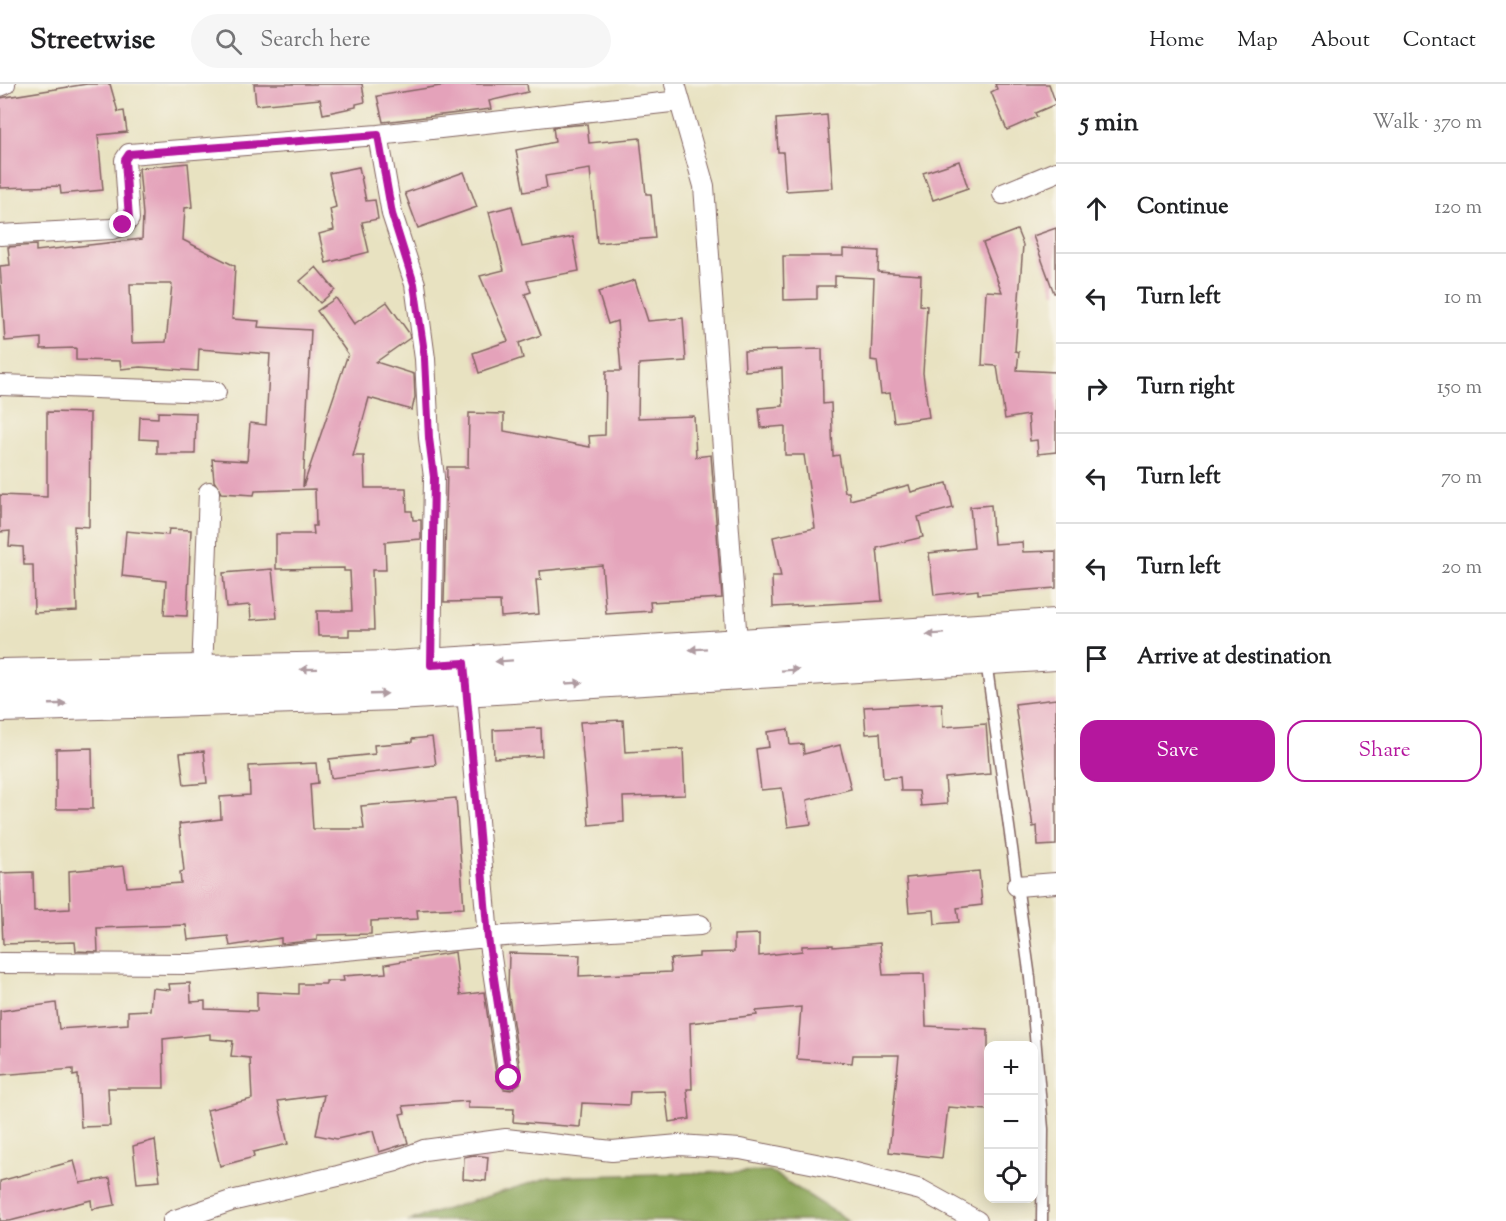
<!DOCTYPE html>
<html lang="en">
<head>
<meta charset="utf-8">
<style>
  body { margin:0; font-family:"Sorts Mill Goudy",serif; background:#f6f6f6; color:#202124 }
  .controls { position:absolute; right:18px; bottom:18px; display:grid; overflow:hidden; border-radius:12px; box-shadow:0 3px 15px #0003 }
  .controls button { width:54px; height:54px; display:grid; place-items:center; padding:0; border:0; border-bottom:2px solid #e0e0e0; background:#fff; color:#202124; font:30px sans-serif }
  .stop { position:absolute; width:18px; height:18px; margin:-14px; border:4px solid #b5179e; border-radius:50%; background:#fff }
  .stop.end { background:#b5179e; border-color:#fff; box-shadow:0 2px 6px #0008 }
  .list { margin:0; padding:0; list-style:none }
  h2 { display:flex; justify-content:space-between; align-items:center; height:78px; margin:0; padding:0 24px; font-size:26px }
  h2 small { font-size:20px; font-weight:400; color:#757577 }
  .list li { display:grid; grid-template-columns:39px 1fr auto; gap:18px; align-items:center; box-sizing:border-box; height:90px; padding:0 24px; border-top:2px solid #e0e0e0 }
  .list b { display:block; font-size:22px; white-space:nowrap }
  .list em { font-size:20px; font-style:normal; color:#757577 }
  .actions { display:flex; gap:12px; padding:18px 24px }
  .actions a { flex:1; padding:14px 0; border:2px solid #b5179e; border-radius:18px; text-align:center; font-size:21px; color:#b5179e }
  .actions .main { background:#b5179e; color:#fff }
  .icon { flex:none; width:33px; height:33px; fill:none; stroke:currentColor; stroke-width:2; stroke-linecap:round; stroke-linejoin:round }
  .map { position:relative; flex:none; width:1056px; height:1137px; overflow:hidden }
  header { display:flex; align-items:center; gap:36px; box-sizing:border-box; height:84px; padding:0 30px; background:#fff; border-bottom:2px solid #e0e0e0 }
  header strong { font-size:28px }
  nav { display:flex; gap:33px; margin-inline-start:auto; font-size:21px }
  .search { width:420px; height:54px; background:#f6f6f6; display:flex; align-items:center; gap:15px; box-sizing:border-box; padding:0 21px; border-radius:33px; color:#757577; font-size:22px }
  main { display:flex }
  aside { flex:1; background:#fff }
  .map>svg:first-child { display:block }
  .forest { fill:#89a456; stroke:#6a6240; stroke-width:1.5 }
  .building { fill:#e4a2ba; fill-rule:evenodd }
  .lines { fill:none; stroke-linecap:round; stroke-linejoin:round }
  .lane-casing { stroke:#816360; stroke-width:13 }
  .street-casing { stroke:#816360; stroke-width:22 }
  .primary-casing { stroke:#816360; stroke-width:34 }
  .lane { stroke:#fff; stroke-width:10 }
  .street { stroke:#fff; stroke-width:20 }
  .primary { stroke:#fff; stroke-width:32 }
  .oneway { fill:#ae9aa0 }
  .route { stroke:#b5179e; stroke-width:8 }
</style>
</head>
<body>
<header>
<strong>Streetwise</strong>
<div class="search"><svg class="icon" aria-label="search" viewBox="0 0 24 24"><circle cx="10" cy="10" r="6"/><path d="M15 15l6 6"/></svg>Search here</div>
<nav><a>Home</a><a>Map</a><a>About</a><a>Contact</a></nav>
</header>
<main>
<div class="map">
<svg width="1056" height="1137" viewBox="0 0 1056 1137">
  <rect width="100%" height="100%" fill="#f7f3e8"/>
  <filter id="ink" filterUnits="userSpaceOnUse"><feTurbulence type="fractalNoise" baseFrequency=".0167" numOctaves="2"/><feDisplacementMap in="SourceGraphic" scale="12" xChannelSelector="R" yChannelSelector="G"/><feConvolveMatrix kernelMatrix="1 2 1 2 8 2 1 2 1" color-interpolation-filters="sRGB"/></filter>
  <filter id="wash" filterUnits="userSpaceOnUse"><feTurbulence type="fractalNoise" baseFrequency=".008" numOctaves="4" result="noise"/><feDisplacementMap in="SourceGraphic" scale="24" xChannelSelector="R" yChannelSelector="G"/><feGaussianBlur stdDeviation="1.35" result="paint"/><feColorMatrix in="noise" values="0 0 0 0 0 0 0 0 0 0 0 0 0 0 0 0 0 1.4 0 .05"/><feComposite in="paint" operator="in"/></filter>
  <g filter="url(#wash)">
    <rect width="100%" height="100%" fill="#e8e2c1"/>
    <path class="forest" d="M770,1087L849,1137H408L550,1093Z"/>
    <g id="blocks">
      <path class="building" d="M87,0H110L118,28L124,27L127,48L98,51L103,106L61,110L60,102L0,104V14Z
        M254,0H362L365,18L356,20V23L323,30L320,15L256,21Z
        M453,0H527L528,8L489,17L491,25L383,38L377,12Z
        M995,0H1049L1056,20L1035,29L1037,33L1007,46L991,8L997,5Z
        M827,31L833,104L786,107L783,68H778L776,35Z
        M587,40L589,59L640,54L646,110H651L655,154L597,159L590,85L545,92L547,104L524,108L516,66L555,58L553,43Z
        M959,77L968,104L933,116L923,89Z
        M188,79L192,123L185,124L183,156L235,182L232,235L259,237L258,243L311,246L303,403L348,270L317,227L336,214L354,240L387,218L409,249L410,254L376,278L414,290L415,313L412,326L369,314L353,372H364L365,404H406L407,427H412L413,436H421V455L385,458L386,486H372L374,546H349V552H318L317,527H352L350,487H344V484L276,485V450H314L313,442H316L315,405L255,407L254,411L221,409L214,397L212,375L247,377L250,339L266,341L270,270L199,265L198,287L140,283L121,285L120,277L76,276V264L41,265V254L5,257L0,182L10,181L8,163L36,161V167L142,155L143,131L139,84ZM130,200H172L166,258L132,259Z
        M359,83L366,117L375,116L378,135L362,138L369,168L326,179L319,150L334,146L330,125L336,123L329,89Z
        M464,88L477,123L418,144L405,109Z
        M512,122L522,163L573,153L579,187L527,197L531,208L525,210L541,251L519,259L523,274L479,289L473,269L508,257L480,192L504,186L489,128Z
        M1056,144V209H1054L1033,152Z
        M1017,146L1023,161L1015,267L1019,268L1017,286L1056,288V368L1038,370L1037,356L1030,357L1028,331L1005,335L997,282L982,281L986,207L1002,208L983,159Z
        M843,165L879,167L878,188L921,191L920,221L927,222L923,289L929,333L894,338L890,309L881,310L877,277L871,276L874,194L835,192V202H817V215L784,216L783,172H843Z
        M316,183L335,206L320,219L300,197Z
        M635,196L648,237L683,234L686,277L639,280L638,334L694,332L696,373L711,371L722,514L650,518L651,527L606,530L602,481L540,487L541,496H536L539,530L501,533L500,517L444,518L447,383H468L469,329L504,330V347L590,363L589,352L605,351L606,287H621L617,237L608,240L598,208Z
        M822,265L823,320L831,319L833,372L839,371L845,408H849L850,416L909,401L911,408L947,399L953,424L918,433L923,453L877,464L882,517L773,523L772,493H781L773,453L815,444L804,371H785V342L761,344L759,324L783,322L782,284L745,287L744,267Z
        M47,328L90,329L89,443L74,442L77,527L34,529L33,481H24L23,463L9,462L10,447L0,448V411L47,413Z
        M158,328L196,329L195,370H157V356L139,355L140,333L158,334Z
        M991,421L994,460L1022,458L1023,468L1056,467V504L978,510V506L934,511L929,469L974,464L970,423Z
        M169,445L191,446L187,532L164,531L166,497L122,492L126,447L168,451Z
        M272,485L277,534L251,536L250,521L226,523L223,489Z
        M1056,615V761L1038,762L1037,742L1033,743L1015,620Z
        M942,619L943,643L986,640L990,690L945,694L947,720L921,722L919,707H901L900,693L883,694L880,649L866,650L864,623Z
        M623,636L625,668L683,665L685,711L623,713L624,738L589,741L580,638Z
        M541,644L542,672L494,674L493,646Z
        M788,645L790,661L803,660L804,670L840,661L851,705L807,716L811,740L788,743L782,704L761,706L756,665L769,663L767,648Z
        M432,653L436,681L331,694L329,675L375,670L374,661L412,658V655Z
        M92,664L93,725H56V665Z
        M204,667L207,699L184,701L180,669Z
        M316,679L318,699L310,700L313,745H364L361,722L456,714L464,824L417,826L418,835L371,837V850L317,851V856L281,860V854L230,862L228,852L188,856L186,841L97,844L98,868L76,867L75,858L3,860L0,789L33,788L34,827L70,825L69,787L124,782L127,803L181,799L180,788L184,787L179,740L221,735L220,713L250,711L249,682Z
        M979,787L982,821L957,824L959,838L935,840L934,826L909,828L906,794Z
        M759,850V872L802,867V862L833,861V863L880,859L883,891L924,890L926,942L988,945V1026L948,1023L942,1074L889,1068L899,971H853L852,979L797,975L801,923L756,927L757,931L690,939L692,1005H687L690,1035L669,1038L665,1007L630,1008L629,1021L582,1019L580,1043L513,1038L514,1025L468,1024V1017L403,1022L405,1029L400,1030L408,1059L379,1068L373,1047L337,1055L316,1051L324,1011L278,1017L288,1060L253,1068L254,1073L220,1082L207,1026L252,1015L250,974L231,972L233,957L210,955V950L163,955L164,1004H108L110,1042L81,1043L78,991L73,992V985L0,991V927L56,919L59,945L128,940V927L150,926L152,904L170,906L169,900L190,899L191,918L205,917V925L257,927V908L299,910V900H326V897H344L343,892L386,889L385,880L455,868L460,911L484,908L497,996L504,1005L511,1006L520,999L521,992L508,906L509,869L580,871L579,892L671,888L670,875L699,873V869L734,868V851Z
        M155,1056L160,1097L137,1099L133,1062Z
        M474,1071L488,1073L486,1097L463,1095L464,1073Z
        M74,1077L80,1099L110,1094L115,1121L92,1125L91,1116L10,1137H0V1097Z"/>
    </g>
  </g>
  <g filter="url(#ink)">
    <use href="#blocks" fill-opacity="0" stroke="#816360" stroke-width="1.5"/>
    <g class="lines">
      <defs>
        <path id="lane" d="M986,577L1030,894L1043,1045L1042,1137"/>
        <path id="street" d="M675,0L704,102L738,572
          M0,2L5,0
          M378,51L392,130L415,200L425,275L429,354L434,393L431,581
          M1003,110L1056,88
          M0,151L112,145L124,141L129,135L125,76L129,70L378,51L680,17
          M0,301L216,308
          M202,588L209,408
          M466,597L488,853L509,994
          M1017,802L1056,799
          M0,879L191,880L488,853L700,841
          M173,1137L231,1117L338,1092L396,1077L424,1066L506,1055L612,1067L679,1061L740,1065L836,1084L921,1106L977,1137"/>
        <path id="primary" d="M0,591L395,583L1056,541
          M0,622L397,610L1056,570"/>
      </defs>
      <use href="#lane" class="lane-casing"/>
      <use href="#street" class="street-casing"/>
      <use href="#primary" class="primary-casing"/>
      <use href="#lane" class="lane"/>
      <use href="#street" class="street"/>
      <use href="#primary" class="primary"/>
    </g>
    <defs><path id="oneway-solid" d="M-6-.8H1V-3.2L6.5 0L1 3.2V.8H-6Z" transform="scale(1.5)"/></defs>
    <g class="oneway">
      <use href="#oneway-solid" transform="translate(935 550) rotate(176)"/>
      <use href="#oneway-solid" transform="translate(698 565) rotate(176)"/>
      <use href="#oneway-solid" transform="translate(504 577) rotate(176)"/>
      <use href="#oneway-solid" transform="translate(309 585) rotate(179)"/>
      <use href="#oneway-solid" transform="translate(790 586) rotate(-4)"/>
      <use href="#oneway-solid" transform="translate(574 599) rotate(-3)"/>
      <use href="#oneway-solid" transform="translate(379 610) rotate(-2)"/>
      <use href="#oneway-solid" transform="translate(58 620) rotate(-2)"/>
    </g>
  </g>
  <g class="lines" filter="url(#ink)">
    <path class="route" d="M123,141L129,135L125,76L129,70L378,51L392,130L414,200L425,275L429,354L434,393L431,581L464,579L488,854L509,994"/>
  </g>
</svg>
<div class="controls">
<button>+</button>
<button>−</button>
<button><svg class="icon" aria-label="locate" viewBox="0 0 24 24"><circle cx="12" cy="12" r="6"/><path d="M12 2v4M12 18v4M2 12h4M18 12h4"/></svg></button>
</div>
<div class="stop" style="left:509px;top:994px"></div>
<div class="stop end" style="left:123px;top:141px"></div>
</div>
<aside>
<h2>5 min<small>Walk · 370 m</small></h2>
<ul class="list">
<li><svg class="icon" aria-label="ahead" viewBox="0 0 24 24"><path d="M12 20V5M6 11l6-6 6 6"/></svg><div><b>Continue</b></div><em>120 m</em></li>
<li><svg class="icon" aria-label="left" viewBox="0 0 24 24"><path d="M17 20v-9H6M10 6l-5 5 5 5"/></svg><div><b>Turn left</b></div><em>10 m</em></li>
<li><svg class="icon" aria-label="right" viewBox="0 0 24 24"><path d="M7 20v-9h11M14 6l5 5-5 5"/></svg><div><b>Turn right</b></div><em>150 m</em></li>
<li><svg class="icon" aria-label="left" viewBox="0 0 24 24"><path d="M17 20v-9H6M10 6l-5 5 5 5"/></svg><div><b>Turn left</b></div><em>70 m</em></li>
<li><svg class="icon" aria-label="left" viewBox="0 0 24 24"><path d="M17 20v-9H6M10 6l-5 5 5 5"/></svg><div><b>Turn left</b></div><em>20 m</em></li>
<li><svg class="icon" aria-label="arrive" viewBox="0 0 24 24"><path d="M6 21V4h12l-3 4 3 4H6"/></svg><div><b>Arrive at destination</b></div></li>
</ul>
<div class="actions"><a class="main">Save</a><a>Share</a></div>
</aside>
</main>
</body>
</html>
